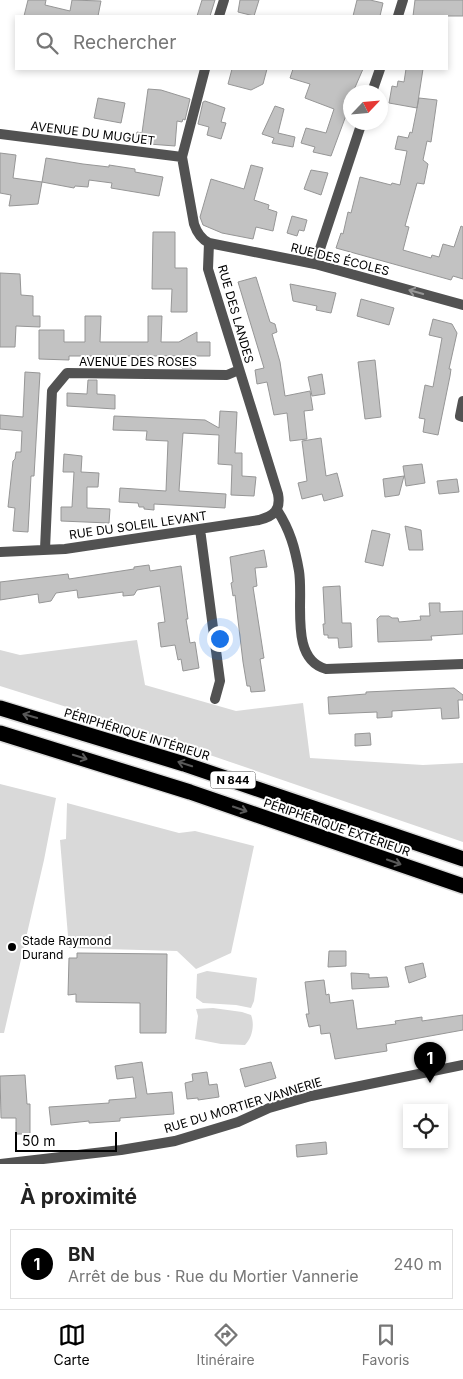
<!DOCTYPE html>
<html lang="fr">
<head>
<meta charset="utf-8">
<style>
  body { margin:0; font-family:Inter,sans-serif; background:#f6f6f6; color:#222 }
  .controls { position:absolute; right:15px; bottom:15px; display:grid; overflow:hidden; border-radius:0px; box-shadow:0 2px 8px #0003 }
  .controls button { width:45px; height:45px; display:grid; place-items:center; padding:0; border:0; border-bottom:1px solid #e0e0e0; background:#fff; color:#222; font:25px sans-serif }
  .compass { position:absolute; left:343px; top:85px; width:45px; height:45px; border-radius:50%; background:#fff; box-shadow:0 2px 8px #0003; rotate:64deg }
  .scale { position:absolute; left:15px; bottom:12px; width:102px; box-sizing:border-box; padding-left:5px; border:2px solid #000; border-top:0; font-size:14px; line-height:18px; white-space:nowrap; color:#000; -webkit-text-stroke:4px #fff; paint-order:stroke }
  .you { position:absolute; left:219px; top:638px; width:18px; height:18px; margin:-12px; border:4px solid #fff; border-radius:50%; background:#1a73e8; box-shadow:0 0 0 8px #1a73e833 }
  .badge { display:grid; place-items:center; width:32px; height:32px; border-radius:50%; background:#000; color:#fff; font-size:16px; font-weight:700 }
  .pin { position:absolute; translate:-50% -41px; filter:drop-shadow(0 1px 2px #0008) }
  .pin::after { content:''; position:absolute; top:26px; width:18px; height:15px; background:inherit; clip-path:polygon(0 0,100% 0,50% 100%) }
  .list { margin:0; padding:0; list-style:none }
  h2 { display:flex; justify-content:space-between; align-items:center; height:65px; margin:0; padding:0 20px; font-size:21px }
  h2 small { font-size:16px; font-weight:400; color:#767676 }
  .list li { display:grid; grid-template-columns:32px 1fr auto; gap:15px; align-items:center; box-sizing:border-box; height:70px; margin:0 10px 10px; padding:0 10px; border:1px solid #e0e0e0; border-radius:0px }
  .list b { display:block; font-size:19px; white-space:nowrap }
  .list p { margin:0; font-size:16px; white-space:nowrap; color:#767676 }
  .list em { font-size:16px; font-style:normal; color:#767676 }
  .icon { flex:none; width:28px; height:28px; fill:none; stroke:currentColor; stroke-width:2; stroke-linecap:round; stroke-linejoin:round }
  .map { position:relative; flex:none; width:463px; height:1164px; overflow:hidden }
  .search { position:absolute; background:#fff; box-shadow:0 2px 8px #0003; left:15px; right:15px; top:15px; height:55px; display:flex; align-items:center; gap:12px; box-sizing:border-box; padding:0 18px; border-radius:0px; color:#767676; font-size:19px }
  .sheet { height:145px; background:#fff }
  nav { display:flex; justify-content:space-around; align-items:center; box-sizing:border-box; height:70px; border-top:1px solid #e0e0e0; background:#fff; font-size:14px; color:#767676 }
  nav a { display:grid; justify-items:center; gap:2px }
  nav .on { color:#000 }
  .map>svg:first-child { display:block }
  .green { fill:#d9d9d9 }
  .building { fill:#c2c2c2; stroke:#969696 }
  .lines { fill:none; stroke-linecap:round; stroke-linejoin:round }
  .highway-casing { stroke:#dbdbdb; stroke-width:18 }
  .street { stroke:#525252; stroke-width:10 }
  .highway { stroke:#000; stroke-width:15 }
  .oneway { stroke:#979797 }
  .oneway2 { stroke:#595959 }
  .poi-dot { fill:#000; stroke:#fff; stroke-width:2 }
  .labels { text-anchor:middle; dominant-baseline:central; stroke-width:4; stroke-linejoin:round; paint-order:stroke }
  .shield { fill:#fff; stroke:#4c4c4c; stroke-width:1 }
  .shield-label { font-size:11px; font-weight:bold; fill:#000 }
  .street-label { font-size:12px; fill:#000; stroke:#fff }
  .poi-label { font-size:12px; fill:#000; stroke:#fff; text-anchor:start }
</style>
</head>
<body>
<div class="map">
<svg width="463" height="1164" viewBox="0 0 463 1164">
  <rect width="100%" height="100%" fill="#fff"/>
  <path class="green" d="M137,640L145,685L236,711L303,703L310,758L423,765L463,763V842L108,720L0,686V650L20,655Z
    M0,784L56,798L44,860L4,1033H0Z
    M67,803L179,833L195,831L254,846L231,953L196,969L177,951L69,948L60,840L66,839Z
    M207,971L257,978L254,1001L251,1008L236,1005L203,1003L196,998L197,974Z
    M213,1008L242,1012L251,1015C255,1025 252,1038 245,1045L221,1044L195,1039L198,1016L196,1009Z"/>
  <path class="building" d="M28,0H46L45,5L70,11L72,0L101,1L98,16H24Z
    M202,0H215L210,16H197Z
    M240,0H259L254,16L238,12Z
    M357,0H370L383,3L380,16H353Z
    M415,0H463V16H413Z
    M232,69H267L263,84L251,90L228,84Z
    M293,69H363L353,92H350V98L346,109L348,110L331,156L313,152L315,147L301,143L306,128L326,133L334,109L305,98L310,84L290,78Z
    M406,69H423L417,108L389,103L392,86L397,87L398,81L404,82Z
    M148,89L161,90L190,99L185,120L183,119L182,122L177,121L175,146L136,143L137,132L142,133Z
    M98,98L125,103L121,123L94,118Z
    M419,98L437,100L431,142L427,141L423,160L428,164L424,184L417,183L405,226L409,227L403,250L431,258L432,255L439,257L443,244L454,247L461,226L463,227V279L453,276L451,280L336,248L341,233L343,234L348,212L351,213L360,177L391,185L392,183L400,185L407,151L395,149L398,136L408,138L410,132L412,133Z
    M205,101L225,108L221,122L226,123L221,139L207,135L209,127L198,124L203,102Z
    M275,106L284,109L278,133L295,137L293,147L272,143L274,138L262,134Z
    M0,153L16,155L13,178L42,182L38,204L9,206L11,195L0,193Z
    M46,158L83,164L109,167V165L135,169V172L163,177L159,196L111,188L112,183L89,180L88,187L75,186L74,188L42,182Z
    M251,165L263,168L254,200L269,205L268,209L277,212L273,231L256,227L253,239L222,233L203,225L200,217L211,179L244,189Z
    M311,170L328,173L321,195L304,189Z
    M292,216L307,220L304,231L299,230L297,236L287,233Z
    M153,232H175V268H187V312H171L172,289H152Z
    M0,273L20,274L21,295L33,296V316H40V327L16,326L15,347H0Z
    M256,277L270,322L275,324L277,332L272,334L280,362L285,396L310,391L313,410L304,411L307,439L290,441L287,413L274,415L267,382L257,384L255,370L264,368L238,282Z
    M290,284L336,293L331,313L316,310L317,306L293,301Z
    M361,299L394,308L389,325L357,316Z
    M85,316H101L100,342H148V316H162L161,342H179L197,332V342H210V356H192V368H182L181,356H69V360L39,359V330H64V342H85Z
    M433,319L452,324L457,333L449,369H451L450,376L438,435L423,432L425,419L419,418L425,385L433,387L442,338L429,335Z
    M375,360L381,417L365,419L358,362Z
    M25,372L40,373L34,476H31L28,532L13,531L15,508L8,507L13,461L15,459L16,452H21L22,431L0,429V415L23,417Z
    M322,374L325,394L312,396L308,377Z
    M88,380H97V394L115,395V409L67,406V393L87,394Z
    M220,411L237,412L235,453H242V476L256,477L254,496L231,495L232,465L218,464L219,435L183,433L179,491L226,494L225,508L154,504V510L144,509V507H139L138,503L119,502L120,488L166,491L168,441L146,440L147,431L113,430L114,416L205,420L219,428Z
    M321,438L326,476L337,473L343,496L324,501L322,494L302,499L298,483L307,481L302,441Z
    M64,454L82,456L81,472L99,473L98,487H87V508L110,509L109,523L61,521V507H72L74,472H63Z
    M422,464L425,483L406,486L403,466Z
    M404,476L399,495L385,497L383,479Z
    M457,479L459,492L439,494L437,481Z
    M405,526L421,530L423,550H409Z
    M372,530L390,534L383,566L365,562Z
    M264,550L267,567L255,568L257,586L253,587L264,658L260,659L265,691L251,692L250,686H247L243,662L235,595L233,596L231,583L233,582L230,557Z
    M149,565L150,571L181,566L188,619H186L190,643L195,642L199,668L183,671L181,659L178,660L175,645L161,647L158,623L165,622L160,586L137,590L134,595L123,596V592L78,598L77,590L56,593L51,601L39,603L38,594L0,600V582L68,574L69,579L134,569V567Z
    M340,586L342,623H351L352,647L339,648L338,638H328V635H324L323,624H325L323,587Z
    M429,603H440V612L463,611V634L431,636L432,640L378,642L377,619L380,616H389L392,618H398L399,622L421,620L420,616H430Z
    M454,688L463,695V700H458L459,718L442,719L441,708L392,711V717L377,718V712L329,714L328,697L366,694V692Z
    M370,733L371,745L355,746V734Z
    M329,951H346V966L328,967Z
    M77,953L167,954L166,1033H140V1003L76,1002V994L68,995L69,958H77Z
    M423,963L426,977L409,983L405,967Z
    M351,973L369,974V978L387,977L389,987L352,989Z
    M324,980L326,995L329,994L330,1003L353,1000L357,1029L396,1024L395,1021L422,1017V1021L463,1015V1030L386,1044L387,1051L335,1059L330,1033L321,1034L320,1025L309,1027L306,1014H309L305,982Z
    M142,1062L147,1094L172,1092L174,1114L120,1118V1121L89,1123V1121L51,1125L49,1107L109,1103V1100L136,1098L133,1077L117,1079L115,1066Z
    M271,1062L276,1078L245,1087L240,1069Z
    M207,1072L209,1085L217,1084L219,1097L198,1100V1098L187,1099L185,1083L193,1081L192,1074Z
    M25,1075L27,1104H30V1134H16V1118H1L0,1076Z
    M326,1142L327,1154L297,1157L296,1145Z"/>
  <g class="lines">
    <defs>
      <path id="highway" d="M0,708L184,764L463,859
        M0,733L190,792L463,886"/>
    </defs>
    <use href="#highway" class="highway-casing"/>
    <path class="street" d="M219,16L224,0
      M398,16L403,0
      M372,92L380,69
      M0,134L182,157
      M209,243L315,264L463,305
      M315,264L362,122
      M463,401L460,416L463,417
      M277,510C290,530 295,548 299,571C304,601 289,659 326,669L463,664
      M200,529L220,681L215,699
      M45,549L52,391L67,373L227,375L239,370
      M0,552L65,549L259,520C274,516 281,510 278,494L208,269L209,243C201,239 197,233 194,224L182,157L205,69
      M0,1164L121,1150L175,1141L238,1122L269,1108L311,1096L463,1065"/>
    <use href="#highway" class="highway"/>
  </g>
  <defs><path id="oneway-shaft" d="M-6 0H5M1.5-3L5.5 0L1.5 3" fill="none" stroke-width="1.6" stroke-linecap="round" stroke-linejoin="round" transform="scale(1.25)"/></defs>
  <use class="oneway" href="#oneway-shaft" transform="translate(416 292) rotate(-164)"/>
  <g class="oneway2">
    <use href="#oneway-shaft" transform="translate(30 716) rotate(-164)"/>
    <use href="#oneway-shaft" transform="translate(80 757) rotate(17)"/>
    <use href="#oneway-shaft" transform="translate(185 764) rotate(-162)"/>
    <use href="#oneway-shaft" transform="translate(240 809) rotate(19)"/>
    <use href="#oneway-shaft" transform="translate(394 862) rotate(19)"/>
  </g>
  <circle class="poi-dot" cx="12" cy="947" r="5"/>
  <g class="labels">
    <rect class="shield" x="210.5" y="771.5" width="45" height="17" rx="4"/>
    <g class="shield-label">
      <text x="233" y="780">N 844</text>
    </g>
    <g class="street-label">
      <text transform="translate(93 133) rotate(7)">AVENUE DU MUGUET</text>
      <text transform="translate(340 259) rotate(14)">RUE DES ÉCOLES</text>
      <text transform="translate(236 314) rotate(74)">RUE DES LANDES</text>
      <text x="138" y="361">AVENUE DES ROSES</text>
      <text transform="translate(138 525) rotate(-8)">RUE DU SOLEIL LEVANT</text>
      <text transform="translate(137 734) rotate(17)">PÉRIPHÉRIQUE INTÉRIEUR</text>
      <text transform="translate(337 827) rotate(19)">PÉRIPHÉRIQUE EXTÉRIEUR</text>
      <text transform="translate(243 1105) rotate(-17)">RUE DU MORTIER VANNERIE</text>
    </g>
    <g class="poi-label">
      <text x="22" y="940">Stade Raymond<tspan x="22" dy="14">Durand</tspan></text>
    </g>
  </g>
</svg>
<div class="controls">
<button><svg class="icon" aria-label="locate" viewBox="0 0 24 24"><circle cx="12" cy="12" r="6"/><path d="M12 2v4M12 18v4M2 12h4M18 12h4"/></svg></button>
</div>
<svg class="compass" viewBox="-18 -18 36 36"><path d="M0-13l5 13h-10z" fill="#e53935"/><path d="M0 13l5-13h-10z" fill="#767676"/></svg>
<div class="scale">50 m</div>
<div class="you"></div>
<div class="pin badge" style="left:430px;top:1083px">1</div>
<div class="search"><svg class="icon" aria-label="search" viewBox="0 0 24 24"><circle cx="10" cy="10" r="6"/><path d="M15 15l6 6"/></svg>Rechercher</div>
</div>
<section class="sheet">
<h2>À proximité<small></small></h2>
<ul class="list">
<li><span class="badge">1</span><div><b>BN</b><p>Arrêt de bus · Rue du Mortier Vannerie</p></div><em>240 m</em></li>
</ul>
</section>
<nav>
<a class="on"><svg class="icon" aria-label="map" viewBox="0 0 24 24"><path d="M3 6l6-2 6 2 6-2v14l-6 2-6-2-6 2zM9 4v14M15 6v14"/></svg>Carte</a>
<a><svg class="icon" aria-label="directions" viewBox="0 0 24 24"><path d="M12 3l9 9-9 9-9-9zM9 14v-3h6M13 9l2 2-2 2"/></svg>Itinéraire</a>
<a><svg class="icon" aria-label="saved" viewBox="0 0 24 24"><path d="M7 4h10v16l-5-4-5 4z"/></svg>Favoris</a>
</nav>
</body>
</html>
